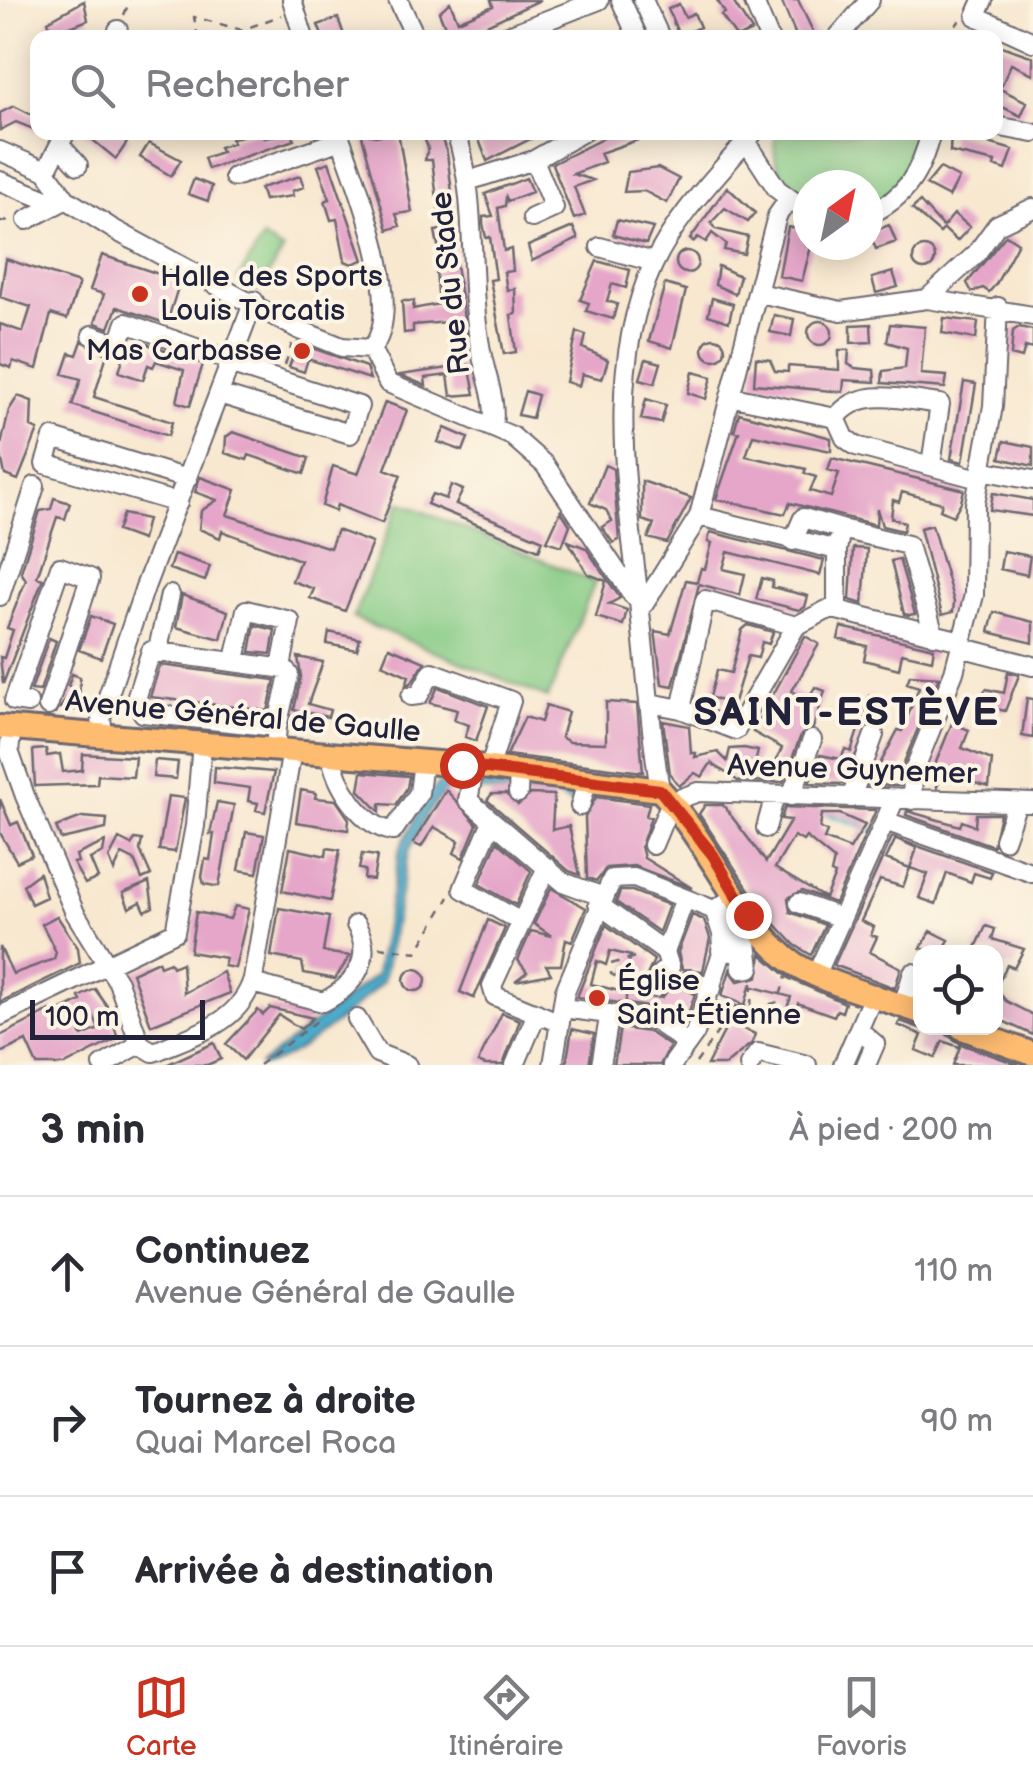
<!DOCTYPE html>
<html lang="fr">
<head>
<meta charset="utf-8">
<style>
  body { margin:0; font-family:"Balsamiq Sans",sans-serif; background:#f7f7f7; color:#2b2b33 }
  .controls { position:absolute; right:30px; bottom:30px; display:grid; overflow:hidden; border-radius:20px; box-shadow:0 5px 25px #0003 }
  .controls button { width:90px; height:90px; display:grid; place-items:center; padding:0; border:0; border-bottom:2px solid #e1e1e2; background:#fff; color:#2b2b33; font:50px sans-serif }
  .compass { position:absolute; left:793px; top:170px; width:90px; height:90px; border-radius:50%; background:#fff; box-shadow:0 5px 25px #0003; rotate:33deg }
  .scale { position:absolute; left:30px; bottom:25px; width:175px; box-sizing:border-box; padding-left:10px; border:5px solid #22223b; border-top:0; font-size:28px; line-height:35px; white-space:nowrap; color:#22223b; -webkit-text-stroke:8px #fcf5e5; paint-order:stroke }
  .stop { position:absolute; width:30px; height:30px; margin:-22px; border:8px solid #c8321e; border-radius:50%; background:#fff }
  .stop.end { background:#c8321e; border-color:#fff; box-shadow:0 2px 10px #0008 }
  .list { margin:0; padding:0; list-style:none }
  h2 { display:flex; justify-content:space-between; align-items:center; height:130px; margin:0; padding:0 40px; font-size:42px }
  h2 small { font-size:32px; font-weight:400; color:#7c7c81 }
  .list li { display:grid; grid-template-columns:65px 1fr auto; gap:30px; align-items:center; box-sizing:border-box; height:150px; padding:0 40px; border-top:2px solid #e1e1e2 }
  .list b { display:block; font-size:38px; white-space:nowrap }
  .list p { margin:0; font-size:32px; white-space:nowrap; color:#7c7c81 }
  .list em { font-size:32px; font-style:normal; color:#7c7c81 }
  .icon { flex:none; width:55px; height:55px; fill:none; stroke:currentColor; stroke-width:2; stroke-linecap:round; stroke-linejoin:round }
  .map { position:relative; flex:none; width:1033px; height:1065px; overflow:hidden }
  .search { position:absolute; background:#fff; box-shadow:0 5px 25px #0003; left:30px; right:30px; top:30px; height:110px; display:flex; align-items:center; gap:25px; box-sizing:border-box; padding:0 35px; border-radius:20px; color:#7c7c81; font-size:38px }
  .sheet { height:580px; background:#fff }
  nav { display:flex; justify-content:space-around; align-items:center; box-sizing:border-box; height:140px; border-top:2px solid #e1e1e2; background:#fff; font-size:28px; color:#7c7c81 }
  nav a { display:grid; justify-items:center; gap:5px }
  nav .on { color:#c8321e }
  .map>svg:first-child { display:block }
  .green { fill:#85ca84; stroke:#547660; stroke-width:2.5 }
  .water { fill:#4bacca; stroke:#366782; stroke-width:2.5 }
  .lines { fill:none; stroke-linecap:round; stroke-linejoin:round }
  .stream { stroke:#4bacca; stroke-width:4 }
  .building { fill:#e5a6c9; fill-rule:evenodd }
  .minor-casing { stroke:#6d676f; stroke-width:22 }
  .major-casing { stroke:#6d676f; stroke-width:28 }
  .path { stroke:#6d676f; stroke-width:2.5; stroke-dasharray:8 8; stroke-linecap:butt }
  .minor { stroke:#fff; stroke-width:18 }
  .major { stroke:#febc71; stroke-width:22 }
  .route { stroke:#c8321e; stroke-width:12 }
  .poi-dot { fill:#c8321e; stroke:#fcf5e5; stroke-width:4 }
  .labels { text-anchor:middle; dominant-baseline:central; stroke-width:8; stroke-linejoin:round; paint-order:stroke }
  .poi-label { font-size:30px; fill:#22223b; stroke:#fcf5e5; text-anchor:start }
  .street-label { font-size:30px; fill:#22223b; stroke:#fcf5e5 }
  .district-label { font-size:40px; font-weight:bold; letter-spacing:2.5px; fill:#22223b; stroke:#fcf5e5 }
</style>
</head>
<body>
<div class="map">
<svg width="1033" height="1065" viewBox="0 0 1033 1065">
  <rect width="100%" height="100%" fill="#fcf5e5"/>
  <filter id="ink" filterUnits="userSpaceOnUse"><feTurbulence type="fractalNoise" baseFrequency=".01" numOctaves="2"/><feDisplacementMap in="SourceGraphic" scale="20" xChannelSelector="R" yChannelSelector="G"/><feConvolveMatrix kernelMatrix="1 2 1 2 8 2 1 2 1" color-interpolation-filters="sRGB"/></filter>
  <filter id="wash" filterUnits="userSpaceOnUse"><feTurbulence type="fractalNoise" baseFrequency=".0048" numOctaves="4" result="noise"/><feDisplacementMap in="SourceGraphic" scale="40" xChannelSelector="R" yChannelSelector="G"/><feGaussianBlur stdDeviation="2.25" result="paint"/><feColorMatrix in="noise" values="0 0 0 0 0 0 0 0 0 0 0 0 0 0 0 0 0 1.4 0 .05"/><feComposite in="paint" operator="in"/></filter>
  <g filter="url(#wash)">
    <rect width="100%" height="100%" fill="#f8e8d0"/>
    <path class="green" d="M776,133H920C918,166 899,193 868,205V185H808V200C783,185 769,162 776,133Z
      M263,238L283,251L257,293L237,280Z
      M400,502L595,582L548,698L353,618Z"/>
    <path class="water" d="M443,779L463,784H537L623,803L622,811L570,803L554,795L446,789L426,815L408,852L383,981C360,1004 290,1065 260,1065L376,975L400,849L425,800Z"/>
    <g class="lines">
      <path class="stream" d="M805,802C826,816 850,820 873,830"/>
    </g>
    <g id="blocks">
      <path class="building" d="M491,0H540L459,38H428L446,29L439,12L450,2L458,21L493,6Z
        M717,0H732L752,31L737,38L721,15L725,13Z
        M781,0H798L816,38H797Z
        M84,1L88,20L53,34L48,21Z
        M679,4L685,17L694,13L700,27L679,36L668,9Z
        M338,18L345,38H323L318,25Z
        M996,44L1033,57V74L1011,64L1000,89L1027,102L1021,116L996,104Z
        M14,106L38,118V131L16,122L0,130V113Z
        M83,132H122L130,138L116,159Z
        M254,132H262L264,138L292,132L294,140L208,169L204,158L221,152L219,147L233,143L231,139Z
        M361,132L375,136L398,132L412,212L396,214L400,226L388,230Z
        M422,132H439L447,153L455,216L449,217L468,346L452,348L448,322L413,325V332L404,333L402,301H414L413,309L439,304L436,271L443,270L435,231L441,230L432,160H425L428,148Z
        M476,132H542V133L487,161Z
        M616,132L658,133L600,153L604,162L573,174L593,180L574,187L585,215L574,219L552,164Z
        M951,132L1013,150L1006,170L994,166L995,162L950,152Z
        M149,143L181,160L171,176L140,157Z
        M329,162L363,260L352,264L345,261L337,219L331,220L325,201L330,199L318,166Z
        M658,168L679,179L667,203L644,191L624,192L628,172Z
        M940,168L959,178L949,197L926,185Z
        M300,176L304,187L292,191L293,196L264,200L260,188Z
        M526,178L532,192L508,201L506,197L505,206L498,208L504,251L511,249L513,271L504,272L507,290L515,289L516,314L511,315L516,352L504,354L490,280L496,279L490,237L486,238L483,223V217L493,216L485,194Z
        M194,179L212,186L208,201L188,194Z
        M727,187L755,213L748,222L725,208L711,223L715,229L748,237L744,254L724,250L726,244L712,233L706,242L698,237L693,242L690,239Z
        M920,202L943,227L954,214L970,227L957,241L944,229L940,233L912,209Z
        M617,220L653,228L646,244L613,235Z
        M889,225L896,242L876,249L869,233Z
        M573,227L578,239L532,261L528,246Z
        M788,227L808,231L806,245L811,246L802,281L779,276Z
        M1006,235L1018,243L996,284L989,292L983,288L972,292L967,283Z
        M913 258a11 11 0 1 1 22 0a11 11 0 1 1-22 0Z
        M676 262a11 11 0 1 1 22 0a11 11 0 1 1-22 0Z
        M102,255L180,281L169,316L162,322L117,307L109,328L95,323L104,294L90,290Z
        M6,259L79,283L67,319L51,314L37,369L13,361L11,368L0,364V324L23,332L31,307L0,297Z
        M597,261L630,270L626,288L612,284L607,301L617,304L613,319L586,311L589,303L580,300Z
        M718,266L740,276L735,294L715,285Z
        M893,272L898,287L876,293L872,278Z
        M665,284L686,290L672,348L649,341Z
        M712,298L733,304L729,322L708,315Z
        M774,315L794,319L791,336L770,332Z
        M944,318L978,322L976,339L942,333Z
        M808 333a12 12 0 1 1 24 0a12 12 0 1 1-24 0Z
        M871,324L872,342L851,343V325Z
        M890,324L925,327L921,374L947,376L945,388L882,383L883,371L905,368L907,348L887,342Z
        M1019,327L1033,330V349L1025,347L1022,358L1011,355L1013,331Z
        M577,332L586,335L583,348L608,360L602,379L582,374L579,386L566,382Z
        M703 349a11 11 0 1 1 22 0a11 11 0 1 1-22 0Z
        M82,341L107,354L94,397L172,422L168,436L72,405L81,379L63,374L70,353L77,355Z
        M139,341L203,364L190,406L177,402L184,370L156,361L153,367L148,365L143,380L119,372L124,355L134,357Z
        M298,343L366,367L370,379L308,359L304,372L289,367Z
        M839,350H849L848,364L855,368L874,370L875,382L844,380L843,392L754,384L756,358L770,360L775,371L788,372V366L839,370Z
        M646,359L661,363L655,383L640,379Z
        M469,365L475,394L451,396L448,375L425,378L426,386L400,375Z
        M693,372L712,377L706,399L688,393Z
        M964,382L976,384L963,462L951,459Z
        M525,391L538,395L532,418L518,415Z
        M18,396L32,401L31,427L38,430L18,480L5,475L0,450L9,410Z
        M646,399L666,405L661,423L641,419Z
        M385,402L407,410L385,469L401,475L382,523L337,505L335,511L322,506L333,466L358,474Z
        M739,413L831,438V451L753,435L746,456L806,469L804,473L816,477L810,491L831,497L839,473L828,470L832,458L964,490L961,502L953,516L940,510L942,503L902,492L899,502L893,500L891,518L905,523L903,531L882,526L877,509L876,525L790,503L785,514L716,499L739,432L734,431Z
        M445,428L468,438L463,451L438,442Z
        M233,432L309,458L304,474L249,455L247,460L225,453L226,437Z
        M1004,441L1033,447V466L1000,458Z
        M605,465L613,469L619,540L613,543L602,527L612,521L606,510L590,503Z
        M200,477L236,490L227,515L330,548L337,530L372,543L345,611L310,598L314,589L292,581L300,560L222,531L220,538L199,529L201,511L217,500L195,492Z
        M642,481L691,498L667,543L648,538L654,524L642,520Z
        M451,485L463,490L456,504L543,540L539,550L427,504L432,494L446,499Z
        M993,493L1033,500V516L990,510Z
        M54,498L70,503L65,519L57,517L37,577L43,579L3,684L0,657L4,658L13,630L7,628L26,580L21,572L40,511L51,509Z
        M561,511L570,525L562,546L547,541Z
        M123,514L147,519L142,540L117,531Z
        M932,525L954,602L953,612L942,615L920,528Z
        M710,532L824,560L820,575L728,552L723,569L745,574L740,595L699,584L673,686L662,684L655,631L670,634L686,580L697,582L701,568L705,569L712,543L708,542Z
        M568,541L586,548L620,598L609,604L627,610L623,625L596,617L606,581L588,574Z
        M853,548L867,549L863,604L850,600Z
        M1003,551L1030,556L1027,575L1000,569Z
        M174,554L210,566L205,581L169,569Z
        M899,559L915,614L909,615L904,614L891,561Z
        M762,578L773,581L772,587L808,596L805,607L799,610L756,599Z
        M182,595L228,611L221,639L176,627Z
        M994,612L1033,622V643L989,632Z
        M91,616L113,624L101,658L79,650Z
        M255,625L275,630L271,654L250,652Z
        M748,625L773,632L769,644L762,642L758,658L748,656L730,715L722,711L724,702L710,697L717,670L731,673L742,630Z
        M841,627L934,648L932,660L902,653L899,669L864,660L867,646L838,639Z
        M329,632L360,639L357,650L327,644Z
        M805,636L819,644L792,691L808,699L815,687L825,691L813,728L801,735L783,782L738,781L711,763L702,777L695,773L679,786L670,774L663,721L689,726L691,753H696L695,757L718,752L727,761L730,749L744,748L758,751L754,768L772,769L782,748L753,732Z
        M49,638L56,641L40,691L31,690Z
        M389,647L425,662L411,683L406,685L409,676L382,664Z
        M298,657L323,662L308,704L330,710L328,717L294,710L301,677Z
        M160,665L275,680L268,711L150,697Z
        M1008,672L1019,675L1005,711L975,704L986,689L1004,693Z
        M72,674L80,677L79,710L60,708L74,689L68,686Z
        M910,675L939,677L898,777L900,786L869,785L898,730L902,731L919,687L907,683Z
        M438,687L488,706L476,741L465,737L469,725L454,720L457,710L430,703Z
        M869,696L879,701L843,784L809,783L820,755L841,759L845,749L851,752Z
        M1027,698L1033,699V738L1022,736Z
        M606,702L637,704L643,772L507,755L525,717L541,722L546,705L568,712L561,737L569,742L606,743Z
        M952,723L969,730L962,748L992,760L989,787L942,774L937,787L932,772Z
        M46,749L47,756L60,754L63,772L82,770L83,754L135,757L133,777L98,775L97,784L35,786L33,750Z
        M155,760L178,762L176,779L153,777Z
        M215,767L274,772L265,812L256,810L258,803L248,801L250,788L214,783Z
        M362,772L409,776L407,788L396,805L380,804V812L359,790Z
        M301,790L316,793L315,798L336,800L349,819L348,830L296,822Z
        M446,790L477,824L463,858L454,853L459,841L434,827L421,847L413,843Z
        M492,794H506L518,805L530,794L554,795L552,830L569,826L580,875L569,871L487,800Z
        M168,796L185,798L175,852L159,850Z
        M596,797L649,804L646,816L651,817L641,846L644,858L692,888L634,866L606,868L597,881L587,878L585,817Z
        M0,799L11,825L18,822L32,855L17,862L0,833Z
        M217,802L234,805L219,886H215L204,884L202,877L205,859L210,860L214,834H210Z
        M705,805H723L766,862L791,820L781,819L785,807L876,810L835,903L802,891L788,898L790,912L825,925L811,955L795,945L763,911L699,814ZM822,814H840L865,825L850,849L824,839L827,832L820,828ZM794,836L803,841L806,837L834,860L831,873L835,875L825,898L775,868Z
        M907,811L960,826L962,821L975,826L976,814H1000L993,846L906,815Z
        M82,817L107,819L106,829L61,839L56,827Z
        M246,832L264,835L257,873L239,870Z
        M892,837L896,838L886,859L910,868L903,887L880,880L861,921L874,927L871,935L877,937L870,952L901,968L895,988L834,965Z
        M119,839L131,845L135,839L142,840L140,850L151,875L142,879L134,860L122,854L114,871L109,858Z
        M897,839L992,872L990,878L974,873L971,882L947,873L936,904L919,898L928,874L910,868L917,848Z
        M497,841L531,871L516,905L479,884Z
        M105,842L103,853L90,859L98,878L85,884L73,863L78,862L76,855Z
        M290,848L326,856L327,848L340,850L330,901L282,891Z
        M362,854L377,856L373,880L364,879L365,870L359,869Z
        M39,873L46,897L31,904L23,885Z
        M149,882L153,907L145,911L141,902L129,908L123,893Z
        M551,888L586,908L572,941L566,939L561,965H546L551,974L515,981L527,972L518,960L531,931L552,936L534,924Z
        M620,891H632L669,905L659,932L616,902Z
        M235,906L249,909L235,968L224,966L226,958L190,952L196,912L230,919Z
        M279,908L329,917L323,952L350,956L335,979L304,973L302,962L271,956Z
        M692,915L704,920L710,938L703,971L682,969L678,952Z
        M57,916L78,948L80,963L0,1002V947L13,974L54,959L56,952L42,924Z
        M488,920L505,928L474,998L460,992Z
        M606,925L654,960L643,984L646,996L662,998L678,976L681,987L695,994L684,1026L656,1008L577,997ZM610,951L631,956L626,971L633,973L631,994L591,984L597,961L606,965Z
        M986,926L995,929L992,939L1024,949L1014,968L1007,965L996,988V952H974Z
        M931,931L949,940L942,952L921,948Z
        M761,954L790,979L845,1003L842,1012L837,1010L834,1016L798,1003L796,1009L788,1005L791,997L750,986L745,1005L722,996L730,970L738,981L758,977Z
        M158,961L160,966L170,962L172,967L182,963L184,993L223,972L230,993L151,1025L132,973Z
        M404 980a11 11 0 1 1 22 0a11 11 0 1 1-22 0Z
        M95,989L107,1006L118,1038L65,1065H37L26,1041L0,1053V1036L54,1009L56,1013L81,1001L79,997ZM92,1012L99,1029L82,1036L75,1020Z
        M996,989L1006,1001L1033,1015V1035L996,1018Z
        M736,1006L749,1010L744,1029L755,1034L752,1043L725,1065H707L726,1028L739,1021Z
        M270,1008L313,1018L301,1029L279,1015L243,1060L226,1044L258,1010L263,1015Z
        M502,1013L520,1020L503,1065H485L478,1062Z
        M900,1021L920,1028H945L943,1032L961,1044L959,1047L943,1041L935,1058L916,1050L922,1035L898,1025Z
        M620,1028L649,1032L670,1046L660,1065H614Z
        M572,1029L594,1034L589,1065H566Z
        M214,1043L221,1059L207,1065H166Z
        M961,1044L1019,1065H953Z"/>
    </g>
  </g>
  <g filter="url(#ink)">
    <use href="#blocks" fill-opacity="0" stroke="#6d676f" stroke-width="2.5"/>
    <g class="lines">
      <defs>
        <path id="minor" d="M292,0L304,38
          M398,0L416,38
          M621,0L638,38
          M643,0L659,35L654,38
          M753,0L769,38
          M983,0L976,16L1033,42
          M117,38L118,30
          M501,38L599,0
          M837,38L870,0
          M996,126L1033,133
          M338,132C355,179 408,308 371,349L388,383L512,436L545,465L632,594L644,604L699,516L777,216L788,200
          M456,132C479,202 467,279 481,351C486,378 497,400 493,427
          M746,141L777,189L808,212
          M60,145L78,165
          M0,151L46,171L66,199L113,229L300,330L342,347L371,349
          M46,171L66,132
          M234,177L341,140
          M0,181L57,204
          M468,181L534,160L583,132
          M868,215C906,198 921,172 931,132
          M532,218L554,208L534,160
          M27,220L61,202
          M600,247L654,262
          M759,293L841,311L927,299L1033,316
          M927,299L976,254L997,225L1033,208
          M92,335L118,344L126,323L230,360
          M219,394L350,434L359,406L229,364
          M733,397L836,418L845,438L856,446L979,479
          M836,418C861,385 904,400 940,404L931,465
          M981,470L1033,480
          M178,503L45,464L53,438L187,479
          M699,516L837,550L841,529L908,545L934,635
          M793,541L803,518L841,529
          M0,596L35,486
          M837,610V550
          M796,626L827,610H837L961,641
          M960,647L1033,666
          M158,649L170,595
          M235,660L246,610L290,621L281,667
          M411,696L419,695L432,672L511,701L489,769
          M28,703L14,701L60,567L90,578L48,706
          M650,703L681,709L705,600L796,626
          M681,709L736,730L796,626
          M12,728L9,751L25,796L75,913L118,982L140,1044
          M103,736L101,717L145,587L254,301
          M275,749L277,727L143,713L136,699L151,651L285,669L289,675L277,727
          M331,754C335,784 362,827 393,831L419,793L423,762
          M475,766L468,800L563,882L601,896
          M660,790C650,728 646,665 639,602C627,491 605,370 653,265C677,214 718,175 754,132
          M518,793L519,772
          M791,796L812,740
          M851,798L874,735
          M912,800L913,773L954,672L974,595L975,504L993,406L998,307
          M580,806L588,779
          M492,821L463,889L519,921
          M885,821L1033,873
          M766,828L775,795
          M1004,840L1017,803
          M653,845L671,802L698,792L1033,803
          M547,867L492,986L495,996L560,1023
          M799,903L841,918
          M598,904L665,952L670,967
          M716,915L745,922L750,927L746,934L750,968L742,969L738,929L731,930L733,952L721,951L723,937Z
          M665,952L684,901
          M817,973L894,801
          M690,979L712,988
          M252,983L323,1002C355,986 375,957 356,925
          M655,988L661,973L670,967
          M903,1005L913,973
          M563,1008L654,1020L687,1043
          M704,1008L728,1016
          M0,1016L175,932L195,826L202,743
          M357,1019L377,1053L407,1065
          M859,1030L875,1044L866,1065
          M140,1044L153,1052L159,1050C198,1033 239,1023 253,979L292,750
          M103,1065L140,1044
          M515,1065L537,1013
          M553,1065L565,991L612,879L634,878L714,910L737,896
          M601,1065L609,1018
          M672,1065L695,1033L726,941
          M749,1065L758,1053L807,1065
          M843,1065L874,994"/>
        <path id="major" d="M0,727L475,766L660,790C709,842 735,913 785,957C813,981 884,998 920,1012
          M962,1028L1033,1054"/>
      </defs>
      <use href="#minor" class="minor-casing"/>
      <use href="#major" class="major-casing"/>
      <path class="path" d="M124,15L130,0
        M198,38L194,17L242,30L282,15
        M947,38L960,20
        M0,222L11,221
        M285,365L292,344
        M379,947L417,952L449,897
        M626,1003V982L611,974V964L642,955
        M739,1005L751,1009L778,1002L786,977
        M751,1007L752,982
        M696,1063L719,1030
        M259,1065L321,1018"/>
      <use href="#minor" class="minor"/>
      <use href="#major" class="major"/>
    </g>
  </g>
  <g class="lines" filter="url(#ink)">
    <path class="route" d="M462,765L660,790L713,855L748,915"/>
  </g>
  <g class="poi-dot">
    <circle cx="140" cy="294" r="10"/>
    <circle cx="302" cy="351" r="10"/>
    <circle cx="597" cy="998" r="10"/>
  </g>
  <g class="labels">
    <g class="poi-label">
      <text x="160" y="277">Halle des Sports<tspan x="160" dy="34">Louis Torcatis</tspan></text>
      <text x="282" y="351" text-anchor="end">Mas Carbasse</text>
      <text x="617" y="981">Église<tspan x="617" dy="34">Saint-Étienne</tspan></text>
    </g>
    <g class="street-label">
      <text transform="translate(451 283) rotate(-96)">Rue du Stade</text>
      <text transform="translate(243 717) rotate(5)">Avenue Général de Gaulle</text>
      <text transform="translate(852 770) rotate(2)">Avenue Guynemer</text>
    </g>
    <g class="district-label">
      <text x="847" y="713">SAINT-ESTÈVE</text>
    </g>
  </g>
</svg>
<div class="controls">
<button><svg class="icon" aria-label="locate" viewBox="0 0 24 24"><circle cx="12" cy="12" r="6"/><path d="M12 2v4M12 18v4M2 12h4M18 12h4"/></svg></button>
</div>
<svg class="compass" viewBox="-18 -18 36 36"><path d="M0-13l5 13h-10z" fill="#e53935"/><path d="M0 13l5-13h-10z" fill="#7c7c81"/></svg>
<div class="scale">100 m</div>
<div class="stop" style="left:462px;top:765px"></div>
<div class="stop end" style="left:748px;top:915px"></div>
<div class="search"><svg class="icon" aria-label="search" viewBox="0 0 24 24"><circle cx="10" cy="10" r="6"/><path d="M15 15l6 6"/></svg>Rechercher</div>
</div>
<section class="sheet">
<h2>3 min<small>À pied · 200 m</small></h2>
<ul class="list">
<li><svg class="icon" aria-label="ahead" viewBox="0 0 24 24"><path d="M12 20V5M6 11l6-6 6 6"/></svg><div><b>Continuez</b><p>Avenue Général de Gaulle</p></div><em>110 m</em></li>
<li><svg class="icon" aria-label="right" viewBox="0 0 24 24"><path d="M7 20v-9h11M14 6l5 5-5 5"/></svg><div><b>Tournez à droite</b><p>Quai Marcel Roca</p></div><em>90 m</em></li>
<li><svg class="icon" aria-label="arrive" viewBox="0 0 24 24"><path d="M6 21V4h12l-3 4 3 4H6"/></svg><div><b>Arrivée à destination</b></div></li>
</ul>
</section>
<nav>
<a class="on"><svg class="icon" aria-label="map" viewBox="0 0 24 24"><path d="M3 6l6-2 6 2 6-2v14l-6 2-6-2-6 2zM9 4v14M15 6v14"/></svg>Carte</a>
<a><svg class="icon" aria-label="directions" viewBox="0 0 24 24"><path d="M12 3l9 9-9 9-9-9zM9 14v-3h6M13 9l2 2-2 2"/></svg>Itinéraire</a>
<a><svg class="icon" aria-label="saved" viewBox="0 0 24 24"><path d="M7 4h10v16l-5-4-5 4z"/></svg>Favoris</a>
</nav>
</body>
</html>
